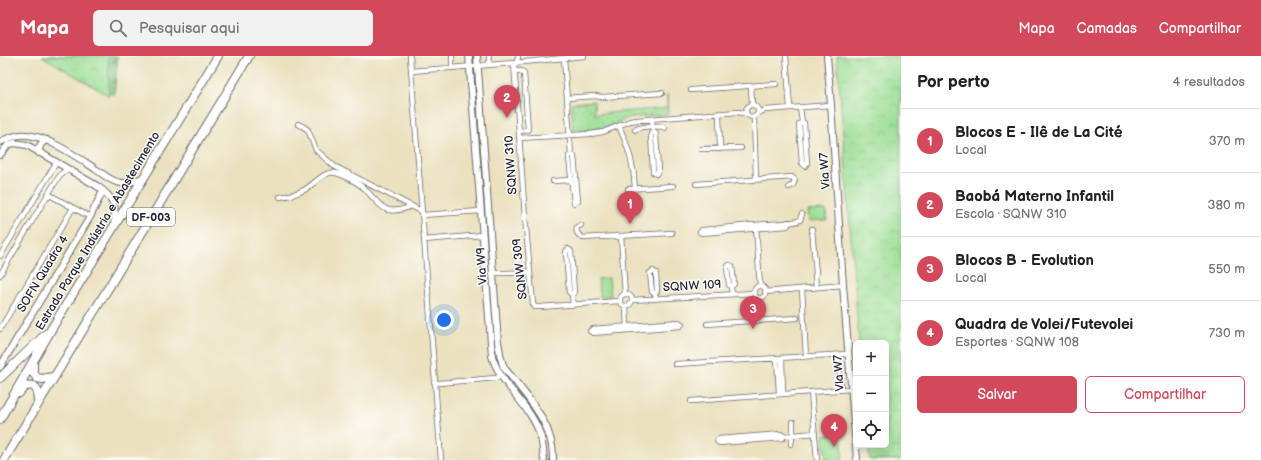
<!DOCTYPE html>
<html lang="pt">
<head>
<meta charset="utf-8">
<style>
  body { margin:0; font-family:"Balsamiq Sans",sans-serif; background:#f2f2f2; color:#222 }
  .controls { position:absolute; right:12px; bottom:12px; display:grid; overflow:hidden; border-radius:6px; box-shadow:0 2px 10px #0003 }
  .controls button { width:36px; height:36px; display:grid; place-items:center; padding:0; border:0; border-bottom:1px solid #e0e0e0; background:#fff; color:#222; font:20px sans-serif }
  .you { position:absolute; left:444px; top:264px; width:14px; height:14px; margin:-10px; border:3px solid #fff; border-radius:50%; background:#1a73e8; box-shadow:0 0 0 6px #1a73e833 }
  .badge { display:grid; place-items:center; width:26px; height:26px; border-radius:50%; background:#d1495b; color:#fff; font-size:13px; font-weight:700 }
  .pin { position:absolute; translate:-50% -33px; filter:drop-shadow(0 1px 2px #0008) }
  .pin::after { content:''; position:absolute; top:21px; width:14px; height:12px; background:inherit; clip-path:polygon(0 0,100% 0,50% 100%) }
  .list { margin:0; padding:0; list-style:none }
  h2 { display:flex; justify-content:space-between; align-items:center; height:52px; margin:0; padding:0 16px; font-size:17px }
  h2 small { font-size:13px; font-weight:400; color:#767676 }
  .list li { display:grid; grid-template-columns:26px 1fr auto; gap:12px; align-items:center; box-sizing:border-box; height:64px; padding:0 16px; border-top:1px solid #e0e0e0 }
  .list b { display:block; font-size:15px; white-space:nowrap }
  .list p { margin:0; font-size:13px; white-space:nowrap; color:#767676 }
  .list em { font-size:13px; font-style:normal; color:#767676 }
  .actions { display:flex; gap:8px; padding:12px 16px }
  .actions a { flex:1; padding:9px 0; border:1px solid #d1495b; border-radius:6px; text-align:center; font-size:14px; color:#d1495b }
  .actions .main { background:#d1495b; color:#fff }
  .icon { flex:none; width:22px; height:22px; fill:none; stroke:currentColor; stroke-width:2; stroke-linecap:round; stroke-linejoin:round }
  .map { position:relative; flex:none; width:901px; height:404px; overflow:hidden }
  header { display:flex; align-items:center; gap:24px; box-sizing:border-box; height:56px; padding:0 20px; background:#d1495b; color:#fff }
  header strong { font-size:19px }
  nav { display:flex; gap:22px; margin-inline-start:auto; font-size:14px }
  .search { width:280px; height:36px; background:#f2f2f2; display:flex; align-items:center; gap:10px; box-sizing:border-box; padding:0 14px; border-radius:6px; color:#767676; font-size:15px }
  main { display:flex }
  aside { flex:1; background:#fff }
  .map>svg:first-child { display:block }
  .forest { fill:url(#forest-firs); stroke:#50705c }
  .park { fill:url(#park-crowns); stroke:#5f8068 }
  .garden { fill:url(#garden-dots); stroke:#5f8068 }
  .pitch { fill:#9cde95; stroke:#5f8068 }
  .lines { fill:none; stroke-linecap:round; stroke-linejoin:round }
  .street-casing { stroke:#686569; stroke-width:6 }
  .secondary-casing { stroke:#686569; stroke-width:8 }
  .highway-casing { stroke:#686569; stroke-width:10 }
  .street { stroke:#fff; stroke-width:4.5 }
  .secondary { stroke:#fff; stroke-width:6 }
  .highway { stroke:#fff; stroke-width:8 }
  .labels { text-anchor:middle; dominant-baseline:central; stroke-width:3; stroke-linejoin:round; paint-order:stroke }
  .shield { fill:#fdfcf7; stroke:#646373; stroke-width:1 }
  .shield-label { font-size:11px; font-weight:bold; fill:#22223b }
  .street-label { font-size:12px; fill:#22223b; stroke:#fdfcf7 }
</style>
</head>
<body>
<header>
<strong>Mapa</strong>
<div class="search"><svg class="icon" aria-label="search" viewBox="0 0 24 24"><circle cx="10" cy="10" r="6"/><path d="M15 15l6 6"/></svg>Pesquisar aqui</div>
<nav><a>Mapa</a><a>Camadas</a><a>Compartilhar</a></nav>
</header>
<main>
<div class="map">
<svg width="901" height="404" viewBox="0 0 901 404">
  <defs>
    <pattern id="forest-firs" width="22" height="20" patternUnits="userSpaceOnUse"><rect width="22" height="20" fill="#7dbd7e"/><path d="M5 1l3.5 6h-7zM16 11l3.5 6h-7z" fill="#669968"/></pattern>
    <pattern id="park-crowns" width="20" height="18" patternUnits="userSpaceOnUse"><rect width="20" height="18" fill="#9cde95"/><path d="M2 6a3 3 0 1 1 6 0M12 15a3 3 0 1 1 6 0" fill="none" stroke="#86be81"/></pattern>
    <pattern id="garden-dots" width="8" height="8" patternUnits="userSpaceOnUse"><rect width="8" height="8" fill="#9cde95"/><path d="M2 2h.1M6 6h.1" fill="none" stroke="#86be81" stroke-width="1.8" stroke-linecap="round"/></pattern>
  </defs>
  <rect width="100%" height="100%" fill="#fdfcf7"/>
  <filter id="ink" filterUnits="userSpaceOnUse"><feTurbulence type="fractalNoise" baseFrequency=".025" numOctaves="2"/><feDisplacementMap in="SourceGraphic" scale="8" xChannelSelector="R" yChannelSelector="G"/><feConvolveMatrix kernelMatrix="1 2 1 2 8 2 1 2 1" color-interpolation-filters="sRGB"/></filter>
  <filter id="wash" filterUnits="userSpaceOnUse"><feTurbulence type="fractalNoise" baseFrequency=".012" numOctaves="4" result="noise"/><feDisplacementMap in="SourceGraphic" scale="16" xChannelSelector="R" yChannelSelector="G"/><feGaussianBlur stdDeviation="0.9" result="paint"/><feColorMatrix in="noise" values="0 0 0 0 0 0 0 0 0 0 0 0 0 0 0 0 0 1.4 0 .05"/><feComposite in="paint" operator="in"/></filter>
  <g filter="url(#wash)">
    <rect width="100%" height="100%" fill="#ebe1bf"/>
    <path class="forest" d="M47,0H118L114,39Z"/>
    <path class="park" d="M42,0H108L109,40Z
      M837,0H901V404H870L868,389H886V287H859Z"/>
    <path class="garden" d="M667,38L668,58L628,62L602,73L573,75L571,47L594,45L595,58L667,52Z"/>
    <path class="pitch" d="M826,154L827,164L808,165L807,155Z
      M609,222L611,240L600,241L598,223Z
      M841,378L843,403L826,404L824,379Z"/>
  </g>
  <g filter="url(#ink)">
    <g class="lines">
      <defs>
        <path id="street" d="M410,0L441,404
          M452,0V12
          M489,0V9
          M786,0L790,52
          M564,2L571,98L569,100V102L574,147L578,145L574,100L571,98
          M514,7L525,161L533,248L535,251H540L619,245
          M517,7L518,0
          M411,15L514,7L584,0
          M515,15H522L524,17L528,74L519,75
          M751,30L752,49
          M691,34L776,28
          M567,42L594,40L602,41L662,37
          M746 55a6 6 0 1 1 12 0a6 6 0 1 1-12 0Z
          M800,52L802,66L804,67L807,107L805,110L802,107L799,68L802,66
          M758,57L765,54L831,49
          M719,58L720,93
          M754,61L756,123
          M652,63L653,76L651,78L653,116L656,118L658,115L656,78L655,77L653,76
          M298,68L304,71L308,74L316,94L334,110L421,155
          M619,70C629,91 634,109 635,132
          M635,74C639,70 660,69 665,72
          M519,82L591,78L603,76L630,65L637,64L738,56L747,58
          M701,93L741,92
          M553,125L571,124
          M696,128L792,121L795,124L793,129L789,131
          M628,133L673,130
          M48,138L90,161
          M280,141C288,140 296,138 304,134C314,129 324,114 336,117C344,119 360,128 365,133C382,151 385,161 412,150
          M422,159L481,155
          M788,166V169L787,170L702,177L700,176L702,174C724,172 747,169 770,168C779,167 792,168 800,164L802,158
          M581,169L577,171C575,177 579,179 583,182L672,177
          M756,170L760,230
          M812,173L816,217L815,220L816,231
          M621,180L625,238
          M424,184L483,179
          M0,200L56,107
          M494,217H506L530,216
          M0,219L53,130L60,119L67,113
          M754 236a6 6 0 1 1 12 0a6 6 0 1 1-12 0Z
          M731,231L734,228L732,210L729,209L727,211L729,229L731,231L732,238
          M802,233L806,301
          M765,236L843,229
          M620 244a6 6 0 1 1 12 0a6 6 0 1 1-12 0Z
          M655,238L652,236L650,217L653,215L656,217L657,235L655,238L656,242
          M572,239L569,236L566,196L568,193L571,195L574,236L572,239L573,249
          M760,242L761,265
          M632,244L754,237
          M626,251L627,272
          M707,268L797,262
          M0,273L73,152
          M590,275L593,277L680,270L682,268
          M590,275L593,273L679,266L682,268
          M838,299L841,333
          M777,302L779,338
          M782,302L783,338
          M675,308L848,298
          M434,326L439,327L496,322L500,320
          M811,336L817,404
          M691,345L851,333
          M783,380V382L719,387L717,385L719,383L781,378L783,380L815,377
          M791,388L793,378V366"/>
        <path id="secondary" d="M469,0L492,300C501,331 533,350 541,382C543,389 543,397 544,404
          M477,0L498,286C500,295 500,305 505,313C508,317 512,321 515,325C534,349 554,372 553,404
          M827,0L831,49L843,229L857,404
          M0,86C6,83 13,80 20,79C42,76 79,102 97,114C104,119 112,126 121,127C129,128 138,124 145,121
          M39,97C39,90 40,87 47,84
          M0,99L8,89L14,87L27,89L97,130C113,141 117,149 114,168
          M0,311L90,161L103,135"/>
        <path id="highway" d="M33,307V316L37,322L42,323L53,321
          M0,322L46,278
          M19,337C23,331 27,328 34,330L37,334L38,346
          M0,363L52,272L218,0
          M4,404L249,0"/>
      </defs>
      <use href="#street" class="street-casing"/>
      <use href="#secondary" class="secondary-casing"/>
      <use href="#highway" class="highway-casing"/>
      <use href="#street" class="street"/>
      <use href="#secondary" class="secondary"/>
      <use href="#highway" class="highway"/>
    </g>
  </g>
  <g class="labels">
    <rect class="shield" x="127" y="152" width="48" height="18" rx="3"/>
    <g class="shield-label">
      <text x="151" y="161">DF-003</text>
    </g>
    <g class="street-label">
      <text transform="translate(511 109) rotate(-94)">SQNW 310</text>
      <text transform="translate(825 115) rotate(-94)">Via W7</text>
      <text transform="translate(98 175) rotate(-59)">Estrada Parque Indústria e Abastecimento</text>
      <text transform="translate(482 210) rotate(-94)">Via W9</text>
      <text transform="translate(520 213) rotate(-96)">SQNW 309</text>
      <text transform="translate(43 218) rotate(-59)">SOFN Quadra 4</text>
      <text transform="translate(692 230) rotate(-3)">SQNW 109</text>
      <text transform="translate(839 317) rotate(-94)">Vla W7</text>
    </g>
  </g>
</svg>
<div class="controls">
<button>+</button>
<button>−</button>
<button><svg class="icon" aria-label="locate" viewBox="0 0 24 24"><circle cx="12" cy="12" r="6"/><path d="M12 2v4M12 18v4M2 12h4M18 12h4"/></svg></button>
</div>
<div class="you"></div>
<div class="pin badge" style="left:630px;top:168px">1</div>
<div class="pin badge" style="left:507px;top:62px">2</div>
<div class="pin badge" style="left:753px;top:273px">3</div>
<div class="pin badge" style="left:834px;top:391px">4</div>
</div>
<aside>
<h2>Por perto<small>4 resultados</small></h2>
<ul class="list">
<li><span class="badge">1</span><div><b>Blocos E - Ilê de La Cité</b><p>Local</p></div><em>370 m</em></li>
<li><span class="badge">2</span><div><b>Baobá Materno Infantil</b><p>Escola · SQNW 310</p></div><em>380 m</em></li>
<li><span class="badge">3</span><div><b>Blocos B - Evolution</b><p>Local</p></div><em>550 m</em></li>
<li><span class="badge">4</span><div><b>Quadra de Volei/Futevolei</b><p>Esportes · SQNW 108</p></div><em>730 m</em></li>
</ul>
<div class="actions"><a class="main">Salvar</a><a>Compartilhar</a></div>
</aside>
</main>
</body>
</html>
